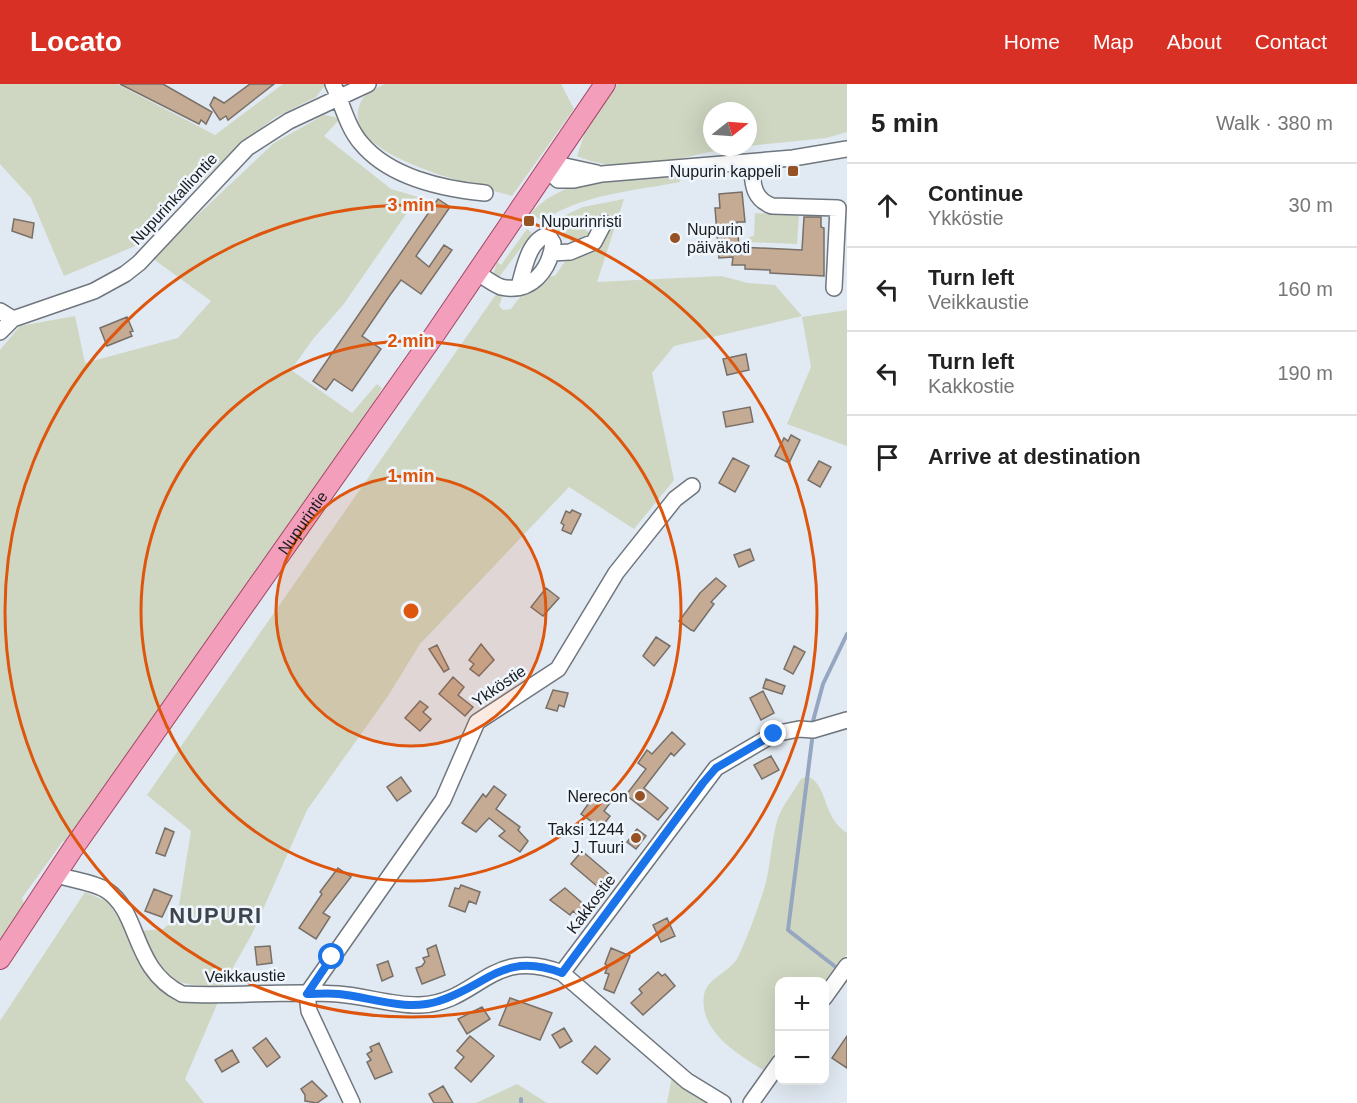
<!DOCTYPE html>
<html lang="en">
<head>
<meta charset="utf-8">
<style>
  body { margin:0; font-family:Arial,sans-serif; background:#f6f6f6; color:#222 }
  .controls { position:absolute; right:18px; bottom:18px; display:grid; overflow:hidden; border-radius:12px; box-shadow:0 6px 24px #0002 }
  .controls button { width:54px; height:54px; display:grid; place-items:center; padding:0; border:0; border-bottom:2px solid #e0e0e0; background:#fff; color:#222; font:30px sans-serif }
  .compass { position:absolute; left:703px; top:18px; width:54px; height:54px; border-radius:50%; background:#fff; box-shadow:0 6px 24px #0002; rotate:73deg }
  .stop { position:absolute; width:18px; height:18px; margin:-14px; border:4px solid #1a73e8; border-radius:50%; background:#fff }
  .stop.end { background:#1a73e8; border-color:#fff; box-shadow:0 2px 6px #0008 }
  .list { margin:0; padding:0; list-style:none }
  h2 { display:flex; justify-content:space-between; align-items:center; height:78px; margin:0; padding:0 24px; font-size:26px }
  h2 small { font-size:20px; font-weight:400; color:#767676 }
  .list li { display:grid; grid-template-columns:39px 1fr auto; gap:18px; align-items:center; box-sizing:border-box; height:84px; padding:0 24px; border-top:2px solid #e0e0e0 }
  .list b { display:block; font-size:22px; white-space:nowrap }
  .list p { margin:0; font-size:20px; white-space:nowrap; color:#767676 }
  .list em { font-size:20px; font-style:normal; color:#767676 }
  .icon { flex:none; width:33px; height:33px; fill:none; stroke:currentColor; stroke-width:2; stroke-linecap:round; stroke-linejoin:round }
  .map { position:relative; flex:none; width:847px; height:1019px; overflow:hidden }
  header { display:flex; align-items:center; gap:36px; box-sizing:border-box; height:84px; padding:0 30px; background:#d93025; color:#fff }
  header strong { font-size:28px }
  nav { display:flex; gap:33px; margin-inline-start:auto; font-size:21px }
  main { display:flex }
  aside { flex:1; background:#fff }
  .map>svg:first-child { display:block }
  .green { fill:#cfd7c2 }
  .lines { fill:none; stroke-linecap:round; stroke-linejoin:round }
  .stream { stroke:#95a6c1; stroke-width:4 }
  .building { fill:#c5ab93; stroke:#776f68; stroke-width:1.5 }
  .minor-casing { stroke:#6f767e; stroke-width:18 }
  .major-casing { stroke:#a24766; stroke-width:22 }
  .minor { stroke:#fff; stroke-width:15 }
  .major { stroke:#f39ebb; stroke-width:20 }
  .route { stroke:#1a73e8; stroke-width:8 }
  .ring { fill:none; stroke:#de560d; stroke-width:3 }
  .poi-dot { fill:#965224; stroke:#f0f6fd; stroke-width:2 }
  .labels { text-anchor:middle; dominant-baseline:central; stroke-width:5; stroke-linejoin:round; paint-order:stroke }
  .poi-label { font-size:16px; fill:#191c1f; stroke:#f0f6fd; text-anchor:end }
  .street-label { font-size:16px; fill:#191c1f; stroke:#f0f6fd }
  .district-label { font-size:22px; font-weight:bold; letter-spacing:1.5px; fill:#3e444c; stroke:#f0f6fd }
  .centre { fill:#de560d; stroke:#f0f6fd; stroke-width:3 }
  .ring-label { font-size:18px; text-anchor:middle; font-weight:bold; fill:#de560d; stroke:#f0f6fd; stroke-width:5; stroke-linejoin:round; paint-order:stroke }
</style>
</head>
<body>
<header>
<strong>Locato</strong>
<nav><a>Home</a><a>Map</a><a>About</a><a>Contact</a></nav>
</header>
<main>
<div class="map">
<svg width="847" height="1019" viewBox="0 0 847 1019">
  <rect width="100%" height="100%" fill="#e1e9f2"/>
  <path class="green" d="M0,0H117L215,51L283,0H326L316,13L274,34L235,65L135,162L64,192L31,114L0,80Z
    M385,0H561L574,25L512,112C478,101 352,75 358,28C361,10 370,7 385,0Z
    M617,0H847V48L826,54L748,62V27H712V63H740C684,69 633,96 577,72L585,48Z
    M324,31L335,33L339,36L324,52L391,105L418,113L343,221L313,255L291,286L352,329L377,300L382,304L344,369L68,758L63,757L22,814L25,822L0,861V266L20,242L75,232L85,279L178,254L211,217L152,174L274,59Z
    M681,90L680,98C634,107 582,110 542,137L531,129C567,89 632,94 681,90Z
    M624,115L597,198L721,192L748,199L775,201L802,232L674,262L652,289L674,396L634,445L569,403L420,560L388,612L307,726L252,850L222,903C169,900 160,898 139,847L163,845L177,833L191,747L147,711L497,209L503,211L499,222L503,226L511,225C522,210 535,193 555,192C559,187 562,180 567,176C584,160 601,173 608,138L602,133L597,144L589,140L586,147L594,151L589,157L571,162L570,154L565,155L552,145L555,136L583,123Z
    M755,129L799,131L797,160L749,158V153L754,152Z
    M527,145L532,149L500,192L493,191L497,178L501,181Z
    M847,226V362L787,340L811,283L802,233Z
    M807,692C829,701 821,732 847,749V870L825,901L824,898H780L779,963L763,986C738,970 699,948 704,911C707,893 731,889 739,871C749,849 758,825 765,802C771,780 771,756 778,734C783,721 794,707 801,695Z
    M85,808L108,818L123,841L145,890L167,908L218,918L185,995L204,1019H0V937Z
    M672,993L711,1019H667Z
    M517,1000L547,1019H476Z"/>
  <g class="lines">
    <path class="stream" d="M813,637L823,600L847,550
      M812,656L788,846L837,884
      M521,1019V1015"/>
  </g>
  <path class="building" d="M120,0H163L212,28L206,40L201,36L199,40Z
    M250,0H274L228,36L226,32L220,36L210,21L214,13L224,19Z
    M742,108L745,138H737L739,163L802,166L804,133H821V143L824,144V192L770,189V186L745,185V181H732L733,173L719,174L715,124H720L719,110Z
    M438,115L450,123L416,172L429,183L444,161L452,166L421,210L401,196L390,211L362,252L381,265L352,307L334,295L326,306L313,297Z
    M14,135L34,139L32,154L12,147Z
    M127,233L133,247L130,248L132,252L107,262L100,244Z
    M746,270L749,286L727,291L723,275Z
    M750,323L753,338L726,343L723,328Z
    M791,351L800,356L789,379L775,372L784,354L788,357Z
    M733,374L749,382L735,408L719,399Z
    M819,377L831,383L820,403L808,396Z
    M572,426L581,430L571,450L562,446L564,441L561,439L566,427L570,429Z
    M750,465L754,476L739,483L734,471Z
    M716,494L726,502L711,518L714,520L694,547L691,546L679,537L700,509Z
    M546,504L559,514L543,532L531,523Z
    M656,553L670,562L654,582L643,572Z
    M481,560L494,576L479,592L470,585L474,580L469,576Z
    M437,561L449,585L444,588L429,565Z
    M794,562L805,568L793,590L784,585Z
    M453,593L464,603L458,611L473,623L465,632L439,610Z
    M766,595L785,602L782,610L763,604Z
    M553,606L568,609L564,623L559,621L557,627L546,624Z
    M763,607L774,629L761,636L750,614Z
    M420,617L428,623L423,628L431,635L420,647L405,634Z
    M672,648L685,660L674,672L671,669L644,704L668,724L658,736L626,711L646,685L638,679L647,666L652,670Z
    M771,672L779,686L762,695L754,681Z
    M401,693L411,707L397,717L387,703Z
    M494,702L506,711L496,725L520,743L518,746L528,757L520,768L499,752L505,747L489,734L476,748L462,739L483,710L486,713Z
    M596,709L610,719L604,727L610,732L601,744L581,730Z
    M165,744L174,748L165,772L156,769Z
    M637,745L646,752L636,765L627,758Z
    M582,767L609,790L598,803L571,780Z
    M338,784L351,793L323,829L330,833L316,855L299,844L322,810L320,808Z
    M461,801L480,808L476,820L469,817L465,828L449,822L455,804L459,805Z
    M565,804L588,824L580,833L573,827L570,831L550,816Z
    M154,805L172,812L162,833L145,827Z
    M667,834L675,852L661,858L653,841Z
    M436,861L445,891L422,900L416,884L422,882L425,878L423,874L429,872L427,865Z
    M270,862L272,879L257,881L255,863Z
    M611,864L630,872L614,909L604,905L609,890L605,889L608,882L605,880Z
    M388,877L393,892L382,897L377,881Z
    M658,888L662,892L665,890L675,902L643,931L631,919L642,909L639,905Z
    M510,914L552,929L540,956L499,941Z
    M482,923L490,935L467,950L458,935Z
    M564,944L572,957L560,964L552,951Z
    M470,952L494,972L471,998L455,984L464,973L457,967Z
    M847,952V984L832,974Z
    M266,954L280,973L267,983L253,964Z
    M379,959L392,988L375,995L367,978L371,976L367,970L372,967L370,963Z
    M595,962L610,975L597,990L582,978Z
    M232,966L239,978L222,988L215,976Z
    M312,997L327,1012L317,1019L305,1017V1011L301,1005Z
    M443,1002L453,1019H434L429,1010Z"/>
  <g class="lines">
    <defs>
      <path id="minor" d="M333,0C342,19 347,43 361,59C389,93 443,105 485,109
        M751,78C753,97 751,114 772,122L838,124L834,204
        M547,85L558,96H574L602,90L793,74L847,65
        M547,85L565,82L597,89
        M552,169L570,168L594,158L604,139
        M476,188C484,193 493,200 501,203C532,210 550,185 553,159L548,151C528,156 524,186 519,202
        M0,227L13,235L94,207L125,190L139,179L247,64L289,37L368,0
        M0,248L13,235
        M57,791C72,796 93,798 106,806C141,828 131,885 182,910C234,913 287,906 338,910C366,912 393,922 420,921C478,919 491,861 562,889L687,997L723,1019
        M562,889L716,684L774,650L799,645L813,646L847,636
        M824,914L847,882
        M352,1019L309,927L307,910L443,716L477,638L558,585L616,489L675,415L692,402
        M751,1019L780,978"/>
      <g id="major">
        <path id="s1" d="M0,875L72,766L435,250L605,0"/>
      </g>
    </defs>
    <use href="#minor" class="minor-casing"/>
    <use href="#major" class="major-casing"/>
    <use href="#minor" class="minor"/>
    <use href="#major" class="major"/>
  </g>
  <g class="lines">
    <path class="route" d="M332,873L307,910C317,910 328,909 339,910C371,913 406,928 439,917C489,901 503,867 562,889L703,699L716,684L774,650"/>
  </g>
  <circle cx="411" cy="527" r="135" fill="#de560d" fill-opacity=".12"/>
  <g class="ring">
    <circle cx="411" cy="527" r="135"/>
    <circle cx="411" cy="527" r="270"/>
    <circle cx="411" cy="527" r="406"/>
  </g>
  <g class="poi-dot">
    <rect x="787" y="81" width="12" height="12" rx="3"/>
    <rect x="523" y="131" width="12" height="12" rx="3"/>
    <circle cx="675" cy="154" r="6"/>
    <circle cx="640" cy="712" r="6"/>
    <circle cx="636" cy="754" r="6"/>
  </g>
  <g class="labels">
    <g class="poi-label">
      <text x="781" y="87">Nupurin kappeli</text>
      <text x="541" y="137" text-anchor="start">Nupurinristi</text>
      <text x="687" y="145" text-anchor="start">Nupurin<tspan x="687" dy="18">päiväkoti</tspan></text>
      <text x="628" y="712">Nerecon</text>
      <text x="624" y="745">Taksi 1244<tspan x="624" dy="18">J. Tuuri</tspan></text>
    </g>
    <g class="street-label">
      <text transform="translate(174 115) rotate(-47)">Nupurinkalliontie</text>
      <text stroke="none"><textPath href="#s1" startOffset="531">Nupurintie</textPath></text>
      <text transform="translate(499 602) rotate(-34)">Ykköstie</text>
      <text transform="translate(591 820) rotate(-53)">Kakkostie</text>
      <text transform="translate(245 892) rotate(-1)">Veikkaustie</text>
    </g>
    <g class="district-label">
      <text x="216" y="831">NUPURI</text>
    </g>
  </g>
  <circle cx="411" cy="527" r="9" class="centre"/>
  <g class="ring-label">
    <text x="411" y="127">3 min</text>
    <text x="411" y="263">2 min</text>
    <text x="411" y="398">1 min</text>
  </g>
</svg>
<div class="controls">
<button>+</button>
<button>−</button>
</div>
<svg class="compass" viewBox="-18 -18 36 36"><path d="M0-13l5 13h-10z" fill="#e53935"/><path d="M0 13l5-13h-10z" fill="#767676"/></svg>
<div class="stop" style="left:332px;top:873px"></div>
<div class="stop end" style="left:774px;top:650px"></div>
</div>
<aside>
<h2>5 min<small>Walk · 380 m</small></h2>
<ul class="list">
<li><svg class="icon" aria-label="ahead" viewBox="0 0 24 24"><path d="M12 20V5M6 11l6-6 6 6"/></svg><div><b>Continue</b><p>Ykköstie</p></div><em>30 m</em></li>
<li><svg class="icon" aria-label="left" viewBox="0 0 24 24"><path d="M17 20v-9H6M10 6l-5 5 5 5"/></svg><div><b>Turn left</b><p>Veikkaustie</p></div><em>160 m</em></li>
<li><svg class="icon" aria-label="left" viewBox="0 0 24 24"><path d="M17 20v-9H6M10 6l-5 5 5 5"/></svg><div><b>Turn left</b><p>Kakkostie</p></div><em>190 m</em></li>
<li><svg class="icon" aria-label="arrive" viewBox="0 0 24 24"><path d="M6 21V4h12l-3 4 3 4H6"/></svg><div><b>Arrive at destination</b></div></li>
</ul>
</aside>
</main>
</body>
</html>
